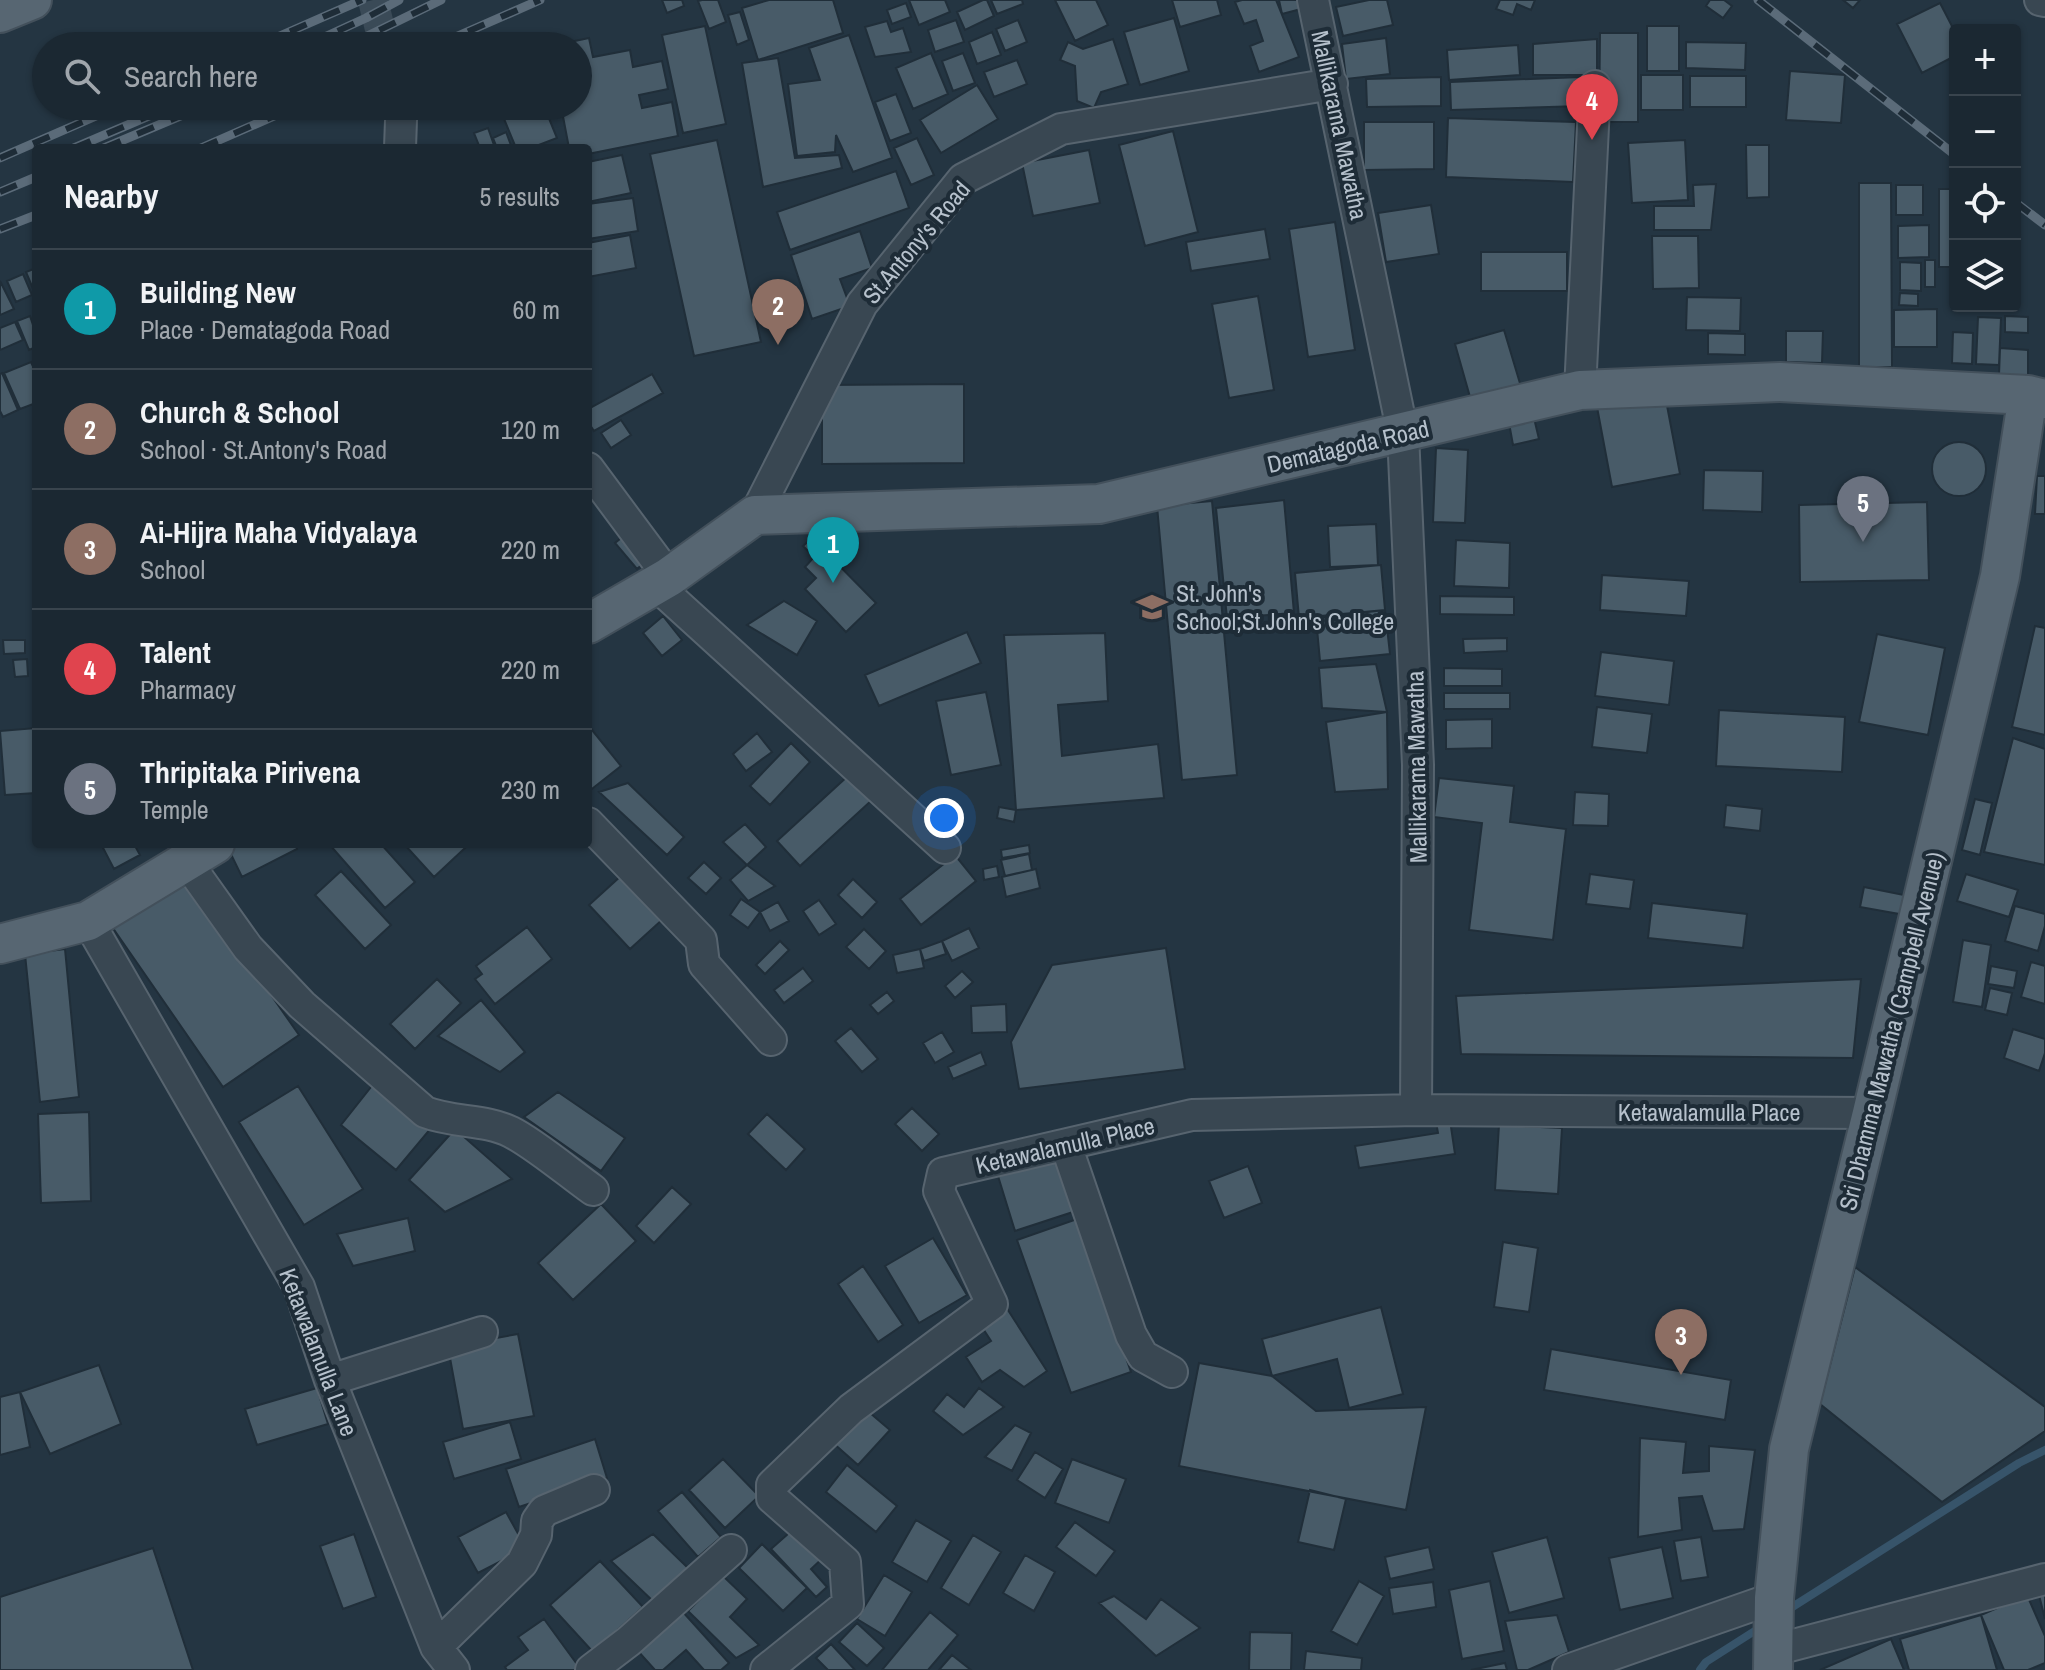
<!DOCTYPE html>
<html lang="en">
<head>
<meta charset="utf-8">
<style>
  body { margin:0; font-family:"Archivo Narrow",sans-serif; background:#24303a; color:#f1f3f6 }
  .controls { position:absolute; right:24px; top:24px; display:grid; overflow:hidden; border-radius:8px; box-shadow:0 2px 6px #0004 }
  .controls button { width:72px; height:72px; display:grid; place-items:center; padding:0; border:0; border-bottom:2px solid #39444d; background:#1b2832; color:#f1f3f6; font:40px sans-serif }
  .you { position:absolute; left:944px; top:818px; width:28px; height:28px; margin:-20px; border:6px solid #fff; border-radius:50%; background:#1a73e8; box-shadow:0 0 0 12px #1a73e833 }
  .badge { display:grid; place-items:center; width:52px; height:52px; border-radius:50%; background:#ea580c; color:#fff; font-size:26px; font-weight:700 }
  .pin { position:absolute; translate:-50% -66px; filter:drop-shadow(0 2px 4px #0008) }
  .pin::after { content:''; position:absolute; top:42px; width:28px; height:24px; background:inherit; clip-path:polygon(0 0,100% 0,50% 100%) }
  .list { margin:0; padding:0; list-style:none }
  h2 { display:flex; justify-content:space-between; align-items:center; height:104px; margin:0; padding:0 32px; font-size:34px }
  h2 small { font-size:26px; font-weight:400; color:#a0a6ac }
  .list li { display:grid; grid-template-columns:52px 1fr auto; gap:24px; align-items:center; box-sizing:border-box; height:120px; padding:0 32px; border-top:2px solid #39444d }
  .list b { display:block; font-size:30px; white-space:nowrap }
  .list p { margin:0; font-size:26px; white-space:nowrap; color:#a0a6ac }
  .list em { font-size:26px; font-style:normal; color:#a0a6ac }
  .icon { flex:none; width:44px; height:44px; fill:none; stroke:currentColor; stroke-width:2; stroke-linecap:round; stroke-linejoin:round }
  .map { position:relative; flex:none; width:2045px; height:1670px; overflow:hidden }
  .search { position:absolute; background:#1b2832; box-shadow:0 2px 6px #0004; left:32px; top:32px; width:560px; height:88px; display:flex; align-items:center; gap:20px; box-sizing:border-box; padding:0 28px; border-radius:44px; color:#a0a6ac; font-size:30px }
  .panel { position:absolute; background:#1b2832; box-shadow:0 2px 6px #0004; left:32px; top:144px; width:560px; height:704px; border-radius:8px }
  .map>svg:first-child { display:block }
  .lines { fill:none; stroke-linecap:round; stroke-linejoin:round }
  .stream { stroke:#37546a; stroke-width:8 }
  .building { fill:#485b68; stroke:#202e39; stroke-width:2 }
  .minor-tunnel { stroke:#3a4a57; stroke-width:30; stroke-dasharray:30 15; stroke-linecap:butt }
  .minor-casing { stroke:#57646f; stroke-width:34 }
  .major-casing { stroke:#43505b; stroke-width:42 }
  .minor { stroke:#394752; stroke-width:30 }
  .major { stroke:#576672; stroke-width:38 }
  .rail-casing { stroke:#5b6b79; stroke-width:9 }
  .rail { stroke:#1e2c37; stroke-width:6; stroke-dasharray:18; stroke-linecap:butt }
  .labels { text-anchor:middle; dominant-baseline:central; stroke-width:8; stroke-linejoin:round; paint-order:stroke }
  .street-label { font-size:24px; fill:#b6c1cc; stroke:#1e2c37 }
  .poi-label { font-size:24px; fill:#b6c1cc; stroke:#1e2c37; text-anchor:start }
</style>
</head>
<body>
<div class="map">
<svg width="2045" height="1670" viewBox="0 0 2045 1670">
  <rect width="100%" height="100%" fill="#243542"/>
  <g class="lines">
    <path class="stream" d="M1786,1611L2019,1463L2045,1450
      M1700,1670L1706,1662L1764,1625"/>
  </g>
  <path class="building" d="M662,0H682L684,6L667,13Z
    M702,0H718L726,22L709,29L698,1Z
    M769,0H833L843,33L758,60L742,8Z
    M909,0H945L950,12L919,25Z
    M983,0H987L994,16L965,30L957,12Z
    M991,0H1022L1023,4L997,14Z
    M1055,0H1096L1108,25L1075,41Z
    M1172,0H1217L1221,15L1180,27Z
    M1242,0H1276L1299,57L1259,72L1250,46L1263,41L1256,20L1244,24L1235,2Z
    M1279,0H1299L1301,9L1282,14Z
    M1369,0H1387L1393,25L1343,36L1336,7Z
    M1500,0H1535L1531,10L1517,4L1513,15L1496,9Z
    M1710,0H1724L1732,6L1723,18L1706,6Z
    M1843,0H1860L1853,8Z
    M906,3L911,17L892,24L887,10Z
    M1940,3L1955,32V56L1922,73L1897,24Z
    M740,12L749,40L737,45L728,15Z
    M1174,18L1189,71L1140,85L1124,32Z
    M956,20L964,42L935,52L928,30Z
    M1018,20L1027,42L1005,51L996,29Z
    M887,21L891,32L903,28L911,52L875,57L865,27Z
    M705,26L726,124L683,133L662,35Z
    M1647,26H1679V71H1647Z
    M992,32L1001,55L977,64L969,42Z
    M1600,33H1638V122H1599Z
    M849,35L892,158L853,172L836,135L835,152L797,156L788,84L820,80L809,48Z
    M589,38L593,57L630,50L633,67L662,61L668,89L639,95L642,108L672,102L678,136L588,154V148H569L561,106H578V46H551Z
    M1386,38L1390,74L1346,79L1342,44Z
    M1113,39L1128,84L1101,92L1094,108L1077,101L1075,66L1060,60L1068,42L1083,49Z
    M1597,39V75H1533V44Z
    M1686,42L1746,43L1745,70L1686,68Z
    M1518,45L1520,75L1449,80L1447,50Z
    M931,53L948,94L913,109L896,68Z
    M963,53L975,83L953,91L942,61Z
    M778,58L795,158L839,155L842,168L763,187L742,63Z
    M1017,60L1027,84L994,97L984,72Z
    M1790,71L1845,75L1841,123L1786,120Z
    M1641,75H1683V110H1641Z
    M1690,76H1746V107H1690Z
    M1441,77V106L1367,107L1366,79Z
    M1581,77L1582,106L1451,110L1450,82Z
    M977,85L998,119L941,153L920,120Z
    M896,94L911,133L890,141L875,102Z
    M494,106H514L497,113Z
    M521,106H544L557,138L531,148H516L502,114Z
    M1448,118L1576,122L1573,182L1446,177Z
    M1364,122H1434V169L1364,170Z
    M488,128L495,148H480L474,133Z
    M1173,131L1198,232L1145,246L1119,145Z
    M506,132L512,148H497L493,138Z
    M917,138L934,175L911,185L894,148Z
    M717,140L761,342L694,356L650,154Z
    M1685,140L1688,200L1632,203L1628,143Z
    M1746,145H1769V197L1747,198Z
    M1089,150L1100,203L1033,216L1022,163Z
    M622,155L631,193L588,202V162Z
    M896,171L909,208L790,250L777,212Z
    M1859,183H1891L1892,367H1859Z
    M1716,184L1711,230H1654V206H1694L1693,185Z
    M1896,185H1923V215H1896Z
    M1939,189H1955V267H1939Z
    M633,198L638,231L588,239V204Z
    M1431,205L1439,254L1386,262L1378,213Z
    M1335,222L1355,350L1308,357L1289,229Z
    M1929,225V257L1898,258V226Z
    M1265,229L1270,259L1191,271L1186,242Z
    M860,231L872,268L840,279L850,306L812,319L791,255Z
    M630,235L636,268L588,277V243Z
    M2015,235H2020L2018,284H2015Z
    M1652,236H1698L1699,288L1653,289Z
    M1481,252H1567V291H1481Z
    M1925,260H1935V287H1925Z
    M1900,262L1921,263V291L1900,290Z
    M36,268V296L26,272Z
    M23,274L32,295L16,302L7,281Z
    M0,281L14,309L0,315Z
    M1900,293L1918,294V306L1899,305Z
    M1258,296L1274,390L1229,398L1212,304Z
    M1687,297L1741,298L1740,331L1686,330Z
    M1937,309V347H1894V310Z
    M30,316L36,334V347L29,350L17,321Z
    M2005,316L2028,317V333L2005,332Z
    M1978,317L2001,318L1999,365L1976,364Z
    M15,322L23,340L0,350V328Z
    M1504,330L1522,390L1472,404L1455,344Z
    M1786,331H1823L1822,363L1786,362Z
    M1953,332L1973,333L1972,364L1952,363Z
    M1708,333L1745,334V355L1708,354Z
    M2000,348L2028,350V376L1999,375Z
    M31,362L36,373V403L20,409L4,373Z
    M2,373L18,410L3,417L0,411V374Z
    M652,374L663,393L594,431L588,422V409Z
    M964,384V463L822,464V385Z
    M1665,395L1680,474L1612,487L1597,407Z
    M1534,418L1539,439L1513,445L1509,423Z
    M621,420L631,435L611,448L601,433Z
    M1932 469a27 27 0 1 1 54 0a27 27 0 1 1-54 0Z
    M1436,448L1468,450L1465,523L1433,522Z
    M1704,470L1763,471L1762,512L1703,510Z
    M2037,476H2045V514H2035Z
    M1284,500L1294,613L1227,618L1216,508Z
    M1212,501L1237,775L1182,780L1157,506Z
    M1927,502L1929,580L1800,582L1799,505Z
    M1376,524L1378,565L1330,567L1328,526Z
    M631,530L652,556L637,569L615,543Z
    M812,538L876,603L846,632L805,589L816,578L805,567L814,557L803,546Z
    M1456,540L1510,543L1509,588L1454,586Z
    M1381,565L1385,610L1299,618L1295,573Z
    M1602,575L1689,581L1686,616L1600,610Z
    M1440,596L1514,597V615L1440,614Z
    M784,601L817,621L797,655L747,625Z
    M1385,610L1390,654L1320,661L1316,618Z
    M663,616L682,640L662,656L643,633Z
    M2035,626L2045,628V735L2012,727Z
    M967,632L981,663L879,706L865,675Z
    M1105,633L1108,701L1058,705L1062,756L1158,744L1164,798L1016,810L1004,635Z
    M1877,634L1945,648L1928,735L1859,722Z
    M1507,638V651L1464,653L1463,639Z
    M3,640H25V653L4,654Z
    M1601,652L1674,661L1669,705L1595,696Z
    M27,659L28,676L15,677L13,660Z
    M1376,664L1387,712L1322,708L1319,668Z
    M1444,668L1502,669V686H1444Z
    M986,692L1001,765L951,775L936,701Z
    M1444,693H1510V709H1444Z
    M1597,707L1652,714L1647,753L1592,747Z
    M1719,710L1845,717L1842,772L1716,766Z
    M1387,712L1388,789L1335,792L1326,722Z
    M1492,719V748L1446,749V720Z
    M588,725L621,766L588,792Z
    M36,728V793L5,795L0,731Z
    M757,733L772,752L746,771L733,754Z
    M2013,738L2045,749V865L1984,852Z
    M791,743L810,762L770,805L750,786Z
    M849,775L872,800L800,866L777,841Z
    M1439,778L1514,786L1510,822L1566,829L1553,940L1469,930L1482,823L1434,817Z
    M628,783L684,837L667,855L599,792Z
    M1575,792L1609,794L1608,826L1573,825Z
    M1975,799L1992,803L1980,855L1962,850Z
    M1726,805L1762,809L1760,831L1724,827Z
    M999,807L1016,810L1014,822L997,818Z
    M745,824L766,847L747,865L723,842Z
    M101,844H134L140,855L114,869Z
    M226,844H295L297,849L242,877Z
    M329,844H381L415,882L385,908Z
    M404,844H461L465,848L434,877Z
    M1029,845L1030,853L1002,858L1001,850Z
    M1029,854L1032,870L1005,876L1001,860Z
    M955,855L976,881L921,925L900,899Z
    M704,862L721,878L706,894L688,878Z
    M747,865L775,886L748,901L730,880Z
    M997,866L999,877L984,880L983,869Z
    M1036,869L1040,888L1006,897L1002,877Z
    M184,870L299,1035L223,1087L108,921Z
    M341,871L391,925L365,949L315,895Z
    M1590,874L1634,880L1630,909L1586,904Z
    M1966,874L2018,890L2009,917L1957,901Z
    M622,875L663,919L630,949L589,905Z
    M853,879L877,902L862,918L838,895Z
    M1864,887L1909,896L1905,915L1860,907Z
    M741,899L760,912L748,928L730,915Z
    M819,900L836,924L819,935L803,911Z
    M778,902L789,921L770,931L760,912Z
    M1652,903L1747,914L1743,948L1648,938Z
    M2015,906L2045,914V926L2038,951L2005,941Z
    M527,927L552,959L495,1004L475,979L482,974L476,966Z
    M969,928L979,948L952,961L942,941Z
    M864,929L886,951L869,969L846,947Z
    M1963,940L1991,945L1982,1007L1953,1002Z
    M780,941L789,950L765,974L756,965Z
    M942,941L946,954L924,961L920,949Z
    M1166,948L1185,1069L1019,1089L1011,1042L1052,965Z
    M65,949L79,1097L40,1102L25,954Z
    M920,949L924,968L897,973L893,955Z
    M2031,962L2045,966V1004L2021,997Z
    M1991,966L2017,971L2014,988L1988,984Z
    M803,968L813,981L784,1003L774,990Z
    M962,971L973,982L955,998L945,986Z
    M437,979L461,1003L415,1049L390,1024Z
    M1861,979L1853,1058L1461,1054L1456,996Z
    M1990,988L2012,993L2007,1015L1985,1010Z
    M887,992L894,1001L878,1014L870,1005Z
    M481,1000L525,1052L500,1072L438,1036Z
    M1006,1004L1007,1032L972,1033L971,1006Z
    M851,1028L878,1059L862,1072L835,1041Z
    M2013,1029L2045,1039V1053L2039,1071L2004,1058Z
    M942,1032L954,1052L935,1063L923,1043Z
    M981,1052L986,1065L953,1079L948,1067Z
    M375,1082L432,1127L396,1170L341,1125Z
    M298,1086L363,1189L304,1225L239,1122Z
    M558,1092L625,1138L601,1171L524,1117Z
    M912,1108L939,1134L922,1151L895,1124Z
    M89,1112L91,1201L41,1203L38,1114Z
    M767,1114L805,1149L786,1170L748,1134Z
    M1450,1120L1455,1154L1359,1168L1355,1146L1438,1133L1436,1122Z
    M1499,1125L1562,1128L1558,1194L1495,1190Z
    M455,1129L512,1179L445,1212L409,1180Z
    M1058,1156L1076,1211L1015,1231L998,1176Z
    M1248,1166L1262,1203L1224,1218L1209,1181Z
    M672,1187L691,1204L654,1243L636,1226Z
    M601,1204L636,1241L573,1300L538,1263Z
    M408,1218L415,1251L353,1266L337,1234Z
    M1077,1219L1131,1372L1071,1393L1017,1240Z
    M933,1238L967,1295L919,1323L885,1266Z
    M1503,1242L1538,1248L1529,1312L1494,1307Z
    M863,1266L903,1325L878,1342L838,1284Z
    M1855,1267L2045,1407V1431L1942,1502L1820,1404Z
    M1006,1307L1047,1371L1024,1387L1000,1370L982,1382L966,1357L991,1341L980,1324Z
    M1381,1307L1403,1394L1349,1408L1337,1359L1272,1376L1262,1339Z
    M518,1334L534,1416L463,1429L448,1347Z
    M1551,1349L1731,1380L1725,1420L1544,1390Z
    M1199,1363L1272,1376L1316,1411L1426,1407L1406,1510L1179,1466Z
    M99,1365L121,1424L50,1454L20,1392Z
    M317,1388L328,1424L257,1445L245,1409Z
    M979,1388L1004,1407L963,1435L933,1411L947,1394L964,1407Z
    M20,1392L30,1447L0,1455V1397Z
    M863,1407L890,1430L858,1465L832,1442Z
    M510,1422L521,1459L454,1479L443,1442Z
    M1015,1425L1031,1433L1012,1471L985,1457Z
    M1640,1438L1686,1442L1683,1473L1709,1471V1446L1755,1450L1744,1529L1713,1531L1702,1496L1679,1498L1682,1530L1638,1537Z
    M595,1439L607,1478L519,1507L506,1469Z
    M1035,1452L1063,1469L1045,1498L1017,1480Z
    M723,1459L759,1496L725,1528L689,1490Z
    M1072,1459L1126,1479L1109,1523L1055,1503Z
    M847,1465L897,1506L876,1532L826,1492Z
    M1310,1490L1346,1499L1334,1550L1298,1542Z
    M682,1492L721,1537L698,1557L658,1511Z
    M506,1512L526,1548L478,1573L458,1537Z
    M916,1520L951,1541L927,1582L892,1562Z
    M1075,1522L1115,1551L1096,1576L1056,1547Z
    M798,1525L826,1555L811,1569L827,1587L816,1597L771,1549Z
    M354,1534L376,1597L343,1609L320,1546Z
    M653,1534L688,1568L655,1603L611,1561Z
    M973,1535L1001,1552L969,1605L941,1588Z
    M1547,1537L1564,1598L1509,1613L1492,1552Z
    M1701,1537L1708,1577L1681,1581L1674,1541Z
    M762,1544L807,1588L783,1611L739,1568Z
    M1429,1547L1434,1569L1390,1579L1385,1557Z
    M1662,1547L1673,1598L1620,1610L1609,1558Z
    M153,1548L193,1670H0V1597Z
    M1025,1555L1055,1572L1034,1611L1003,1593Z
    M600,1561L643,1607L593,1652L550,1605Z
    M884,1575L912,1592L885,1636L857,1619Z
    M723,1576L747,1599L730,1617L759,1645L736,1658L688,1611Z
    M1359,1581L1384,1596L1357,1645L1331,1631Z
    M1490,1581L1504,1651L1462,1659L1449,1590Z
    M1433,1582L1436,1607L1393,1614L1389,1588Z
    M2045,1594V1619L2039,1595Z
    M2027,1595L2045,1636V1663L2028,1670H2004L1981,1615Z
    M1114,1596L1146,1619L1161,1599L1200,1628L1156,1656L1099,1603Z
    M682,1611L729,1663L721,1670H704L686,1650L663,1670H655L637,1650Z
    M930,1612L958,1635L928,1670H882Z
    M1557,1615L1569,1652L1528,1670H1517L1505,1621Z
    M1981,1615L1997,1670H1909L1900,1639Z
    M544,1619L579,1667L576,1670H507L505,1667L528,1650L518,1637Z
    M857,1623L884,1648L867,1666L839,1642Z
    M1250,1632L1292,1633L1291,1670H1249Z
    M1891,1639L1904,1670H1820Z
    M831,1644L855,1670H828L816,1658Z
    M1306,1651L1362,1658L1361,1670H1304Z
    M952,1655L971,1670H939Z
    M1505,1663L1507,1670H1471Z"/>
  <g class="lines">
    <path class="minor-tunnel" d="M373,0L384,46"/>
    <defs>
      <path id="minor" d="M1313,0L1403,434L1418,765L1416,1110
        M2040,0L2045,1
        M400,148L401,120
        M1580,390L1595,86
        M588,468L669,577
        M755,515L862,304L963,179L1061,129L1332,84
        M656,585L945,848
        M588,823L701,940L704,964L771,1040
        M186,861L248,948L302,1005L425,1112C453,1123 485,1119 511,1132C535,1144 569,1173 593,1190
        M88,921L299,1287L330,1380L436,1647L454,1670
        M1066,1145L1131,1335L1143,1356L1172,1372
        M330,1380L482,1332
        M436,1647L522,1563L536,1535L537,1521L544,1511L594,1490
        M1774,1650L2045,1579
        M591,1670L629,1641L731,1550
        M766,1670L848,1604L845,1562L772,1498V1485L851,1409L992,1304L939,1191L943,1173L1192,1115L1416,1110L1872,1113
        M1568,1670L1774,1598"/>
      <path id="major" d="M0,13L32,0
        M588,624L669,577L755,515L1099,504L1580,390L1780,382L2028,395L2045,399
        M0,944L88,921L215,844
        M1773,1670L1774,1598L1789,1449L1872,1113L2000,576L2028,395"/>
    </defs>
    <use href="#minor" class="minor-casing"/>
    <use href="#major" class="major-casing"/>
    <use href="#minor" class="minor"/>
    <use href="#major" class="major"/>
    <defs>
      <path id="rail" d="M1758,0L1955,155
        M257,46L362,0
        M305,46L366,18L399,0
        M347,46L441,0
        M435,46L540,0
        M74,148L172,106
        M104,148L204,106
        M201,148L297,106
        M0,158L119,106
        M0,192L36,177
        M2015,202L2045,225
        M0,229L36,215"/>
    </defs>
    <use href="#rail" class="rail-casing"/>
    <use href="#rail" class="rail"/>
  </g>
  <defs>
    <symbol id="school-bare" viewBox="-9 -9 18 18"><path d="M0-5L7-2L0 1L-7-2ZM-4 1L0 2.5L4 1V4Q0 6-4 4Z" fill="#8d6e63" stroke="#1e2c37" stroke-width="2.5" paint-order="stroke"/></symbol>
  </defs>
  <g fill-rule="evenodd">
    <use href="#school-bare" x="1130" y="585" width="44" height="44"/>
  </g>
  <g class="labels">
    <g class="street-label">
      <text transform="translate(1340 125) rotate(78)">Mallikarama Mawatha</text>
      <text transform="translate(916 242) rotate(-50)">St.Antony's Road</text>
      <text transform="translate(1348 446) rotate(-13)">Dematagoda Road</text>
      <text transform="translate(1416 767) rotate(-91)">Mallikarama Mawatha</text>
      <text transform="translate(1891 1031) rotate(-76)">Sri Dhamma Mawatha (Campbell Avenue)</text>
      <text x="1709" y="1112">Ketawalamulla Place</text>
      <text transform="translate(1065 1145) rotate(-13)">Ketawalamulla Place</text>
      <text transform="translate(319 1352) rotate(69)">Ketawalamulla Lane</text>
    </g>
    <g class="poi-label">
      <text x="1176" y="593">St. John's<tspan x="1176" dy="28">School;St.John's College</tspan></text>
    </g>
  </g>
</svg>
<div class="controls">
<button>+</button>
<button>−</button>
<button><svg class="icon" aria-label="locate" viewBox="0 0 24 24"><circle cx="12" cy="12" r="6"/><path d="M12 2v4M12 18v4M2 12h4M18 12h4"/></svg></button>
<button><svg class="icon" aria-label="layers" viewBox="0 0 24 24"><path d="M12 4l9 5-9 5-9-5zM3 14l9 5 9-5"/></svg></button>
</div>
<div class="you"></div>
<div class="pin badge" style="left:833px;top:583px;background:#0f9aa8">1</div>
<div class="pin badge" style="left:778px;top:345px;background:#8d6e63">2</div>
<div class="pin badge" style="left:1681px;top:1375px;background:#8d6e63">3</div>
<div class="pin badge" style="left:1592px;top:140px;background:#e0444e">4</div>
<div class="pin badge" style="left:1863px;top:542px;background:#6b7280">5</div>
<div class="search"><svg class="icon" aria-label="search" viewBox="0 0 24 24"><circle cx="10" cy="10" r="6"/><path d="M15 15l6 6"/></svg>Search here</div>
<section class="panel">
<h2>Nearby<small>5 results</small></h2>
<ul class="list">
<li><span class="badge" style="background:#0f9aa8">1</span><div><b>Building New</b><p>Place · Dematagoda Road</p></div><em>60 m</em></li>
<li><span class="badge" style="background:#8d6e63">2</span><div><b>Church &amp; School</b><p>School · St.Antony's Road</p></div><em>120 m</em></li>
<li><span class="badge" style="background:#8d6e63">3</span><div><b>Ai-Hijra Maha Vidyalaya</b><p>School</p></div><em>220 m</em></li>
<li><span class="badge" style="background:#e0444e">4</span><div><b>Talent</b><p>Pharmacy</p></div><em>220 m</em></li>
<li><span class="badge" style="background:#6b7280">5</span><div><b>Thripitaka Pirivena</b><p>Temple</p></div><em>230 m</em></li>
</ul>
</section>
</div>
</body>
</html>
